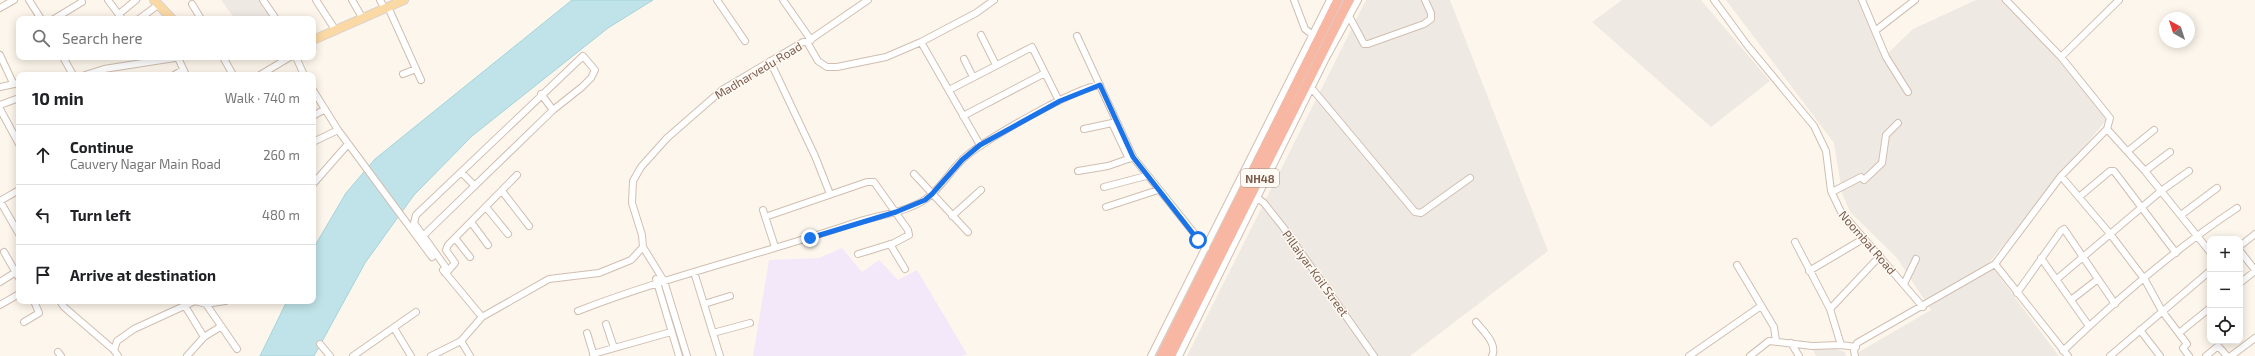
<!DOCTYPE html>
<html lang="en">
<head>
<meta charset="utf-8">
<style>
  body { margin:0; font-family:"Exo 2",sans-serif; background:#f2f2f2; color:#202124 }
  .controls { position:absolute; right:12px; bottom:12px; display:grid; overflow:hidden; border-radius:8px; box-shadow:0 2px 10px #0003 }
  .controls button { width:36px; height:36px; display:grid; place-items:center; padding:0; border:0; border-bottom:1px solid #e0e0e0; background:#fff; color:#202124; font:20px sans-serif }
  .compass { position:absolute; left:2159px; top:12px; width:36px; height:36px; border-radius:50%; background:#fff; box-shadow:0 2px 10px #0003; rotate:321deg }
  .stop { position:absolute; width:12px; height:12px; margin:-9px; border:3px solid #1a73e8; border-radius:50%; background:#fff }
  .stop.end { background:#1a73e8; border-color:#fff; box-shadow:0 1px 4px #0008 }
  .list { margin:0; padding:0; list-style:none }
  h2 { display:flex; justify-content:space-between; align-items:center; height:52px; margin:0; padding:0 16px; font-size:17px }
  h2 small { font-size:13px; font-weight:400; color:#757577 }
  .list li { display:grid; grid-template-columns:26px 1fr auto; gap:12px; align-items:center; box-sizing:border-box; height:60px; padding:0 16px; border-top:1px solid #e0e0e0 }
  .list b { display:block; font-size:15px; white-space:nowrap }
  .list p { margin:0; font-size:13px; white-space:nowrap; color:#757577 }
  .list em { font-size:13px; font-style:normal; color:#757577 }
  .icon { flex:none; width:22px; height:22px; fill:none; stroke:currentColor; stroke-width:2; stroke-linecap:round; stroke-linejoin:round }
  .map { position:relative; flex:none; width:2255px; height:356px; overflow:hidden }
  .search { position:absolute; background:#fff; box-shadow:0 2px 10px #0003; left:16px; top:16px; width:300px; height:44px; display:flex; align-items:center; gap:10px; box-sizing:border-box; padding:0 14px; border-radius:8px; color:#757577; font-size:15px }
  .panel { position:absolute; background:#fff; box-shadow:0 2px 10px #0003; left:16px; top:72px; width:300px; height:232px; border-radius:8px }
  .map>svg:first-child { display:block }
  .industrial { fill:#efe9e4 }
  .education { fill:#f3e8fa }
  .water { fill:#bfe3e8; stroke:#a5d3da }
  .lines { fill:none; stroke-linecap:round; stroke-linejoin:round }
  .minor-casing { stroke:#d1beb0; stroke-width:8 }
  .major-casing { stroke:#dad1cd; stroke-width:10 }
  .highway-casing { stroke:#dad1cd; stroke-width:11 }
  .minor { stroke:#fff; stroke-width:6 }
  .major { stroke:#fbd9a5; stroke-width:8 }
  .highway { stroke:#f7b7a3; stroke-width:9 }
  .route { stroke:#1a73e8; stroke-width:5 }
  .labels { text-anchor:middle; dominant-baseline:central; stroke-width:3; stroke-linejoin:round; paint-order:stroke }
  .shield { fill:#fffaf3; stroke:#a28b7f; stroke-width:1 }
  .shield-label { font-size:11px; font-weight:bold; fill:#7a5c4d }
  .street-label { font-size:12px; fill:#7a5c4d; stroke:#fffaf3 }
</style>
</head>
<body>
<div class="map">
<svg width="2255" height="356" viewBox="0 0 2255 356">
  <rect width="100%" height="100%" fill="#fdf6ec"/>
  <path class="industrial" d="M221,0H261L274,19H235Z
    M1366,0H1450L1548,251L1410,356H1187Z
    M1622,0H1701L1770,81L1711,127L1592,22Z
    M1726,0H1860L1887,54L1913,29L1976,0H2002L2038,36L2107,119L1989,263L2059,356H1858L1857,353L1931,310L1897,258L1850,212L1842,193L1834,143Z
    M1820,343L1845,352L1846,356H1816L1813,350Z"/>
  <path class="education" d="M842,248L862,272L879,260L898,280L917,270L967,354L962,356H753L769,260L819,258Z"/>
  <path class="water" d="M572,0H653L608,28L472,136L414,195L365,263L314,356H260L287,301H313V249L346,193L375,159Z"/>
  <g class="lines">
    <defs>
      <path id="minor" d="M29,0L41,19
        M108,0L122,19
        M263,0L276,19
        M316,0L336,31
        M352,0L363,19
        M380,0L385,9
        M717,0L745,41
        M783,0L811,40
        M1294,0L1305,29L1314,36
        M1714,0L1747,45L1814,126L1826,151L1831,191L1841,212L1923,307
        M1862,0L1886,57L1908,92
        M2006,0L2061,57L2110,118L2107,129L2061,176L1995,264L2068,356
        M192,4L201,19
        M388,7L421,80
        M0,8L14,0
        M119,14L136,0
        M1349,16L1364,44H1368L1424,24L1431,19V13L1425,0
        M54,19L82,2
        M139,19L158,5
        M1875,31L1915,0
        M981,35L996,65
        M1077,36L1133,157L1206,248
        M807,42L868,0
        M921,42L980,145
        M0,55L13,83
        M63,57L73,75
        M223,57L233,75
        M296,57L304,75
        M2061,57L2119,0
        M178,58L186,75
        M964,59L973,77
        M770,61L815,156L830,194
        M403,74L416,69
        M85,75L104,69L181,57
        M174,75L183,70
        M260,75L290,57
        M1309,85L1415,212L1421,213L1470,178
        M0,87L19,83
        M313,90L338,130L432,257
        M949,90L1032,47L1059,101
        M541,94L553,110
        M0,105L19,98
        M0,109L19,144
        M313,116L325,109
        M963,116L1045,73
        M1084,129L1112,123L1129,159
        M2107,129L2145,171L2210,252
        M313,142L338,130
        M2128,151L2154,130
        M1078,171L1108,166L1131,158
        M2145,171L2170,152
        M462,173L475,186
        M914,174L968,232
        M2061,176L2111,235L2145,280L2162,311L2187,344L2183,348L2189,356
        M313,184L348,144
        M1104,187L1146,176
        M19,190L0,201L19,234
        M502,191L529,226
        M1832,192L1861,177L1864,180L1882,163L1886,135L1898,123
        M1255,196L1264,203L1283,227L1374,356
        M2079,197L2110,171H2114L2176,253
        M486,207L508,234
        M1106,207L1158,190
        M763,210L775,247
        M2181,215L2217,188
        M952,216L981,190
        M765,217L867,182H874L908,230L909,235L894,243L858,254
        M471,222L488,245
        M424,235L553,110L582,87L591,78L595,70L583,56L416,215L414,223L447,269L445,273
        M455,238L470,257
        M1795,242L1830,309L1841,345
        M890,244L905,269
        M2240,246L2255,234
        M643,247L664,281L687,356
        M2240,251L2255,270
        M4,252L19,278
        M2041,258L2089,326
        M1737,265L1774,327L1776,341
        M443,270L482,317
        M1809,271L1863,239
        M447,272L455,263L446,250L448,245L517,175
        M694,272L720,356
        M656,279L679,356
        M2057,279L2161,191L2189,171
        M0,282L19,270
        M2240,283L2255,271
        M1904,284L1916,259
        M2017,293L2061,231L2064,229L2115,304
        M2071,300L2098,279
        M60,301L64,307L114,350L118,356
        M195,301L206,304L225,301
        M206,304L237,349
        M704,304L730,296
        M0,305L19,294
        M185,306L204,337
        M1830,309L1880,256
        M578,311C668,276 763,254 854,223C877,215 905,213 926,199C940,189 950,171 963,159C983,141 1074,88 1100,85
        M24,322L39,313L34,301
        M1476,322C1483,331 1498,344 1492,356
        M606,324L614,348
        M394,328L411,356
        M2140,330L2160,356
        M587,333L594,356
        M713,333L750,323
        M2179,333L2210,308
        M461,341L470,356
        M1791,343L1799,356
        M320,344L330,356
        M114,350L117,341L134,329L195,301
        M2063,351C2117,299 2175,249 2237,208
        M58,352L61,356
        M593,354L671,332
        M187,356L204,337L220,327
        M353,356L416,312
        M431,356L461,341L482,317L549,279L599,273L631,260L643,247L642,235L632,203L633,181L641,167L667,138L722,90L803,42H807L818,61L827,67H837L886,57L921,42L976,13L994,0
        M1151,356L1330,0
        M1179,356L1326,58L1358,0
        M1689,356L1761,306
        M1750,356L1769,341L1812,346L1841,345L1856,347
        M1855,356L1854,351L1857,343L1995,264
        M2110,356L2210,271
        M2206,356L2218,346L2227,356
        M2231,356L2255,338"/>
      <path id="major" d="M154,0L172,19
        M313,40L404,0"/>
      <path id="highway" d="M1161,356L1338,0
        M1170,356L1349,0"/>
    </defs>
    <use href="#minor" class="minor-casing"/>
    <use href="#major" class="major-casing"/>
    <use href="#highway" class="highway-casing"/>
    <use href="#minor" class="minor"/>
    <use href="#major" class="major"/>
    <use href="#highway" class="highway"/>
  </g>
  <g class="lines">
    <path class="route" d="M810,238L896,212L925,200L932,194L962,160L980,145L1060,101L1100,85L1133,157L1198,240"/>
  </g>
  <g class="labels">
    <rect class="shield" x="1241" y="169" width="38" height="18" rx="3"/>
    <g class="shield-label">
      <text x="1260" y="178">NH48</text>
    </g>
    <g class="street-label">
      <text transform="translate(758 70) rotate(-31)">Madharvedu Road</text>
      <text transform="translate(1868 242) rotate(49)">Noombal Road</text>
      <text transform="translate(1316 273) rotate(54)">Pillaiyar Koil Street</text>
    </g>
  </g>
</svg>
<div class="controls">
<button>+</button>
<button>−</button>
<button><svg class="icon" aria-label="locate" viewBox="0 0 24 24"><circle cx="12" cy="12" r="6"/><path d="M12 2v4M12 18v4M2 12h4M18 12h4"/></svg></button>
</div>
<svg class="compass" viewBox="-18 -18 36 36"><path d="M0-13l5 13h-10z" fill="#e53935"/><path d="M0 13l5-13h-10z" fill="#757577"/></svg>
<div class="stop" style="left:1198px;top:240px"></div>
<div class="stop end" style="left:810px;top:238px"></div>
<div class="search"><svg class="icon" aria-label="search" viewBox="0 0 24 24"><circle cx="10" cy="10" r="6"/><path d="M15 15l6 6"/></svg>Search here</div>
<section class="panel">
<h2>10 min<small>Walk · 740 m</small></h2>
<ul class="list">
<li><svg class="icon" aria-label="ahead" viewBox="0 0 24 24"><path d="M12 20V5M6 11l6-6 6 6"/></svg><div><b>Continue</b><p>Cauvery Nagar Main Road</p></div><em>260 m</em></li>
<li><svg class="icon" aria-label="left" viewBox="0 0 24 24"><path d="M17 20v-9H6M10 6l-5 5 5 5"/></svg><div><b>Turn left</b></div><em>480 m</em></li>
<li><svg class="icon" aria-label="arrive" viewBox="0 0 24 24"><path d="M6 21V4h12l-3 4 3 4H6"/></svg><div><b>Arrive at destination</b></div></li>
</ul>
</section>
</div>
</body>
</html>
